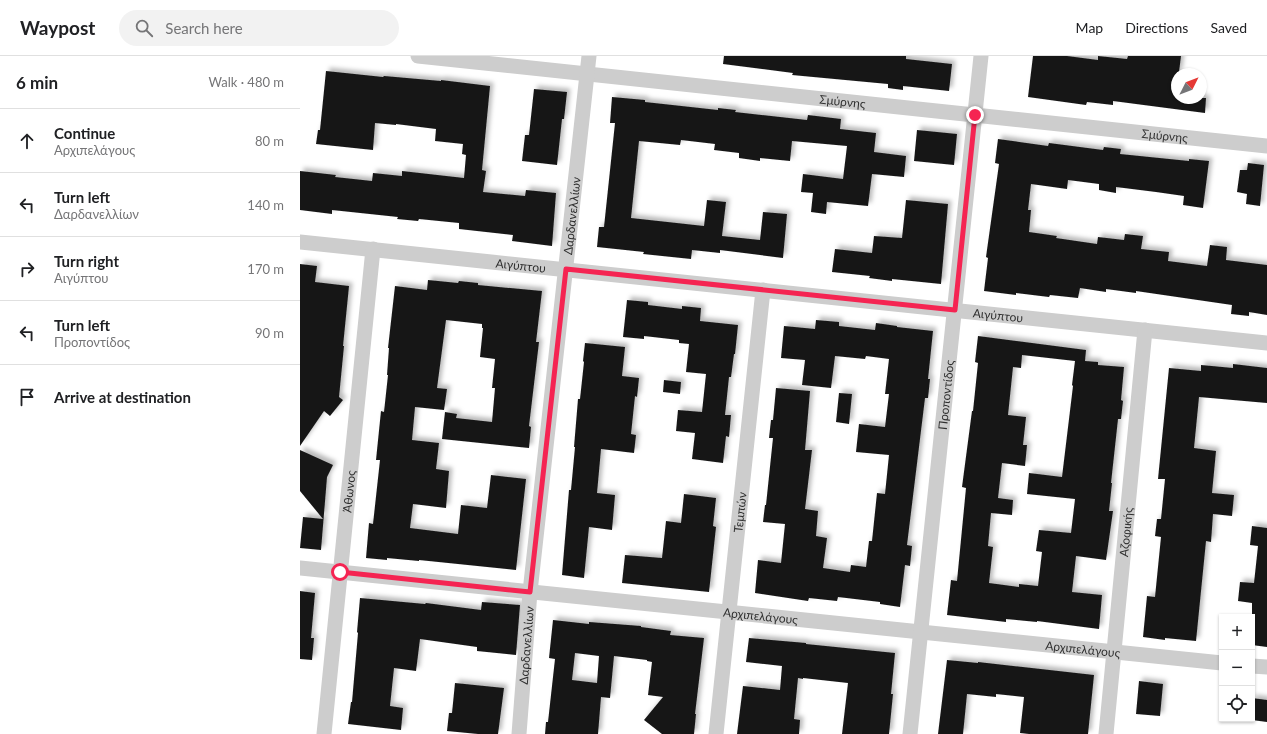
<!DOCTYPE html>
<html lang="en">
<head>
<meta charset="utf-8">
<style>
  body { margin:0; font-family:Lato,sans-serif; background:#f2f2f2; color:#202124 }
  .controls { position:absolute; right:12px; bottom:12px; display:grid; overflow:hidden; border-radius:0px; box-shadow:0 1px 3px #0004 }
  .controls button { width:36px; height:36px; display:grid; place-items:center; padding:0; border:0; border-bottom:1px solid #e0e0e0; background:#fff; color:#202124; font:20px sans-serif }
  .compass { position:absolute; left:871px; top:12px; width:36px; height:36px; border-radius:50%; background:#fff; box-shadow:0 1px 3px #0004; rotate:48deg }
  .stop { position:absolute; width:12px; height:12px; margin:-9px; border:3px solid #f52452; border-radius:50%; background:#fff }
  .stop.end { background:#f52452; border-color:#fff; box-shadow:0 1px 4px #0008 }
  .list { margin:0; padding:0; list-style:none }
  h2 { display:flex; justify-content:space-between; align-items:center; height:52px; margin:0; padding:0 16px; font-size:17px }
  h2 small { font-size:13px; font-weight:400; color:#757577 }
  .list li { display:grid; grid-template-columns:26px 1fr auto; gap:12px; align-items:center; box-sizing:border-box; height:64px; padding:0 16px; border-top:1px solid #e0e0e0 }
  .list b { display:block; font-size:15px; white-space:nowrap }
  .list p { margin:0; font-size:13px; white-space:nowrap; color:#757577 }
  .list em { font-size:13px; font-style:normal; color:#757577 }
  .icon { flex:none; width:22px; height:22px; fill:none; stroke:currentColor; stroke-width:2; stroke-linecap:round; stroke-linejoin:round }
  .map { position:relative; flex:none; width:967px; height:678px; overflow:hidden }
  header { display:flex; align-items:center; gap:24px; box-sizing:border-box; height:56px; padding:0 20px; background:#fff; border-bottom:1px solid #e0e0e0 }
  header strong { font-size:19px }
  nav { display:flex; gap:22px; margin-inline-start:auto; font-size:14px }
  .search { width:280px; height:36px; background:#f2f2f2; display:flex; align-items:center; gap:10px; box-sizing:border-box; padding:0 14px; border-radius:22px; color:#757577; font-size:15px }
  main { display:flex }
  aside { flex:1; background:#fff }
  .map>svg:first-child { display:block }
  .building { fill:#171717; fill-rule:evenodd; filter:url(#shadow) }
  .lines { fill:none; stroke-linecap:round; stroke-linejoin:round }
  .street { stroke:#cdcdcd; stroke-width:15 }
  .route { stroke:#f52452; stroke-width:5 }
  .labels { text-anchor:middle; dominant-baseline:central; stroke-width:4; stroke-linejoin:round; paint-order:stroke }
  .street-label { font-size:12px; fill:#303030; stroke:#fff }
</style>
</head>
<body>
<header>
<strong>Waypost</strong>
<div class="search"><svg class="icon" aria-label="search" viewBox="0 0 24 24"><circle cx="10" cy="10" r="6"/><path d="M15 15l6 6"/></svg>Search here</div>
<nav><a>Map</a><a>Directions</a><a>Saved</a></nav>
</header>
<main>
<aside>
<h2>6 min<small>Walk · 480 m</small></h2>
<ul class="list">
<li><svg class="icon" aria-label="ahead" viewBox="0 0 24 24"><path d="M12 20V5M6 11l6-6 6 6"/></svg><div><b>Continue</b><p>Αρχιπελάγους</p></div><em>80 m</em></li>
<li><svg class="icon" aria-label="left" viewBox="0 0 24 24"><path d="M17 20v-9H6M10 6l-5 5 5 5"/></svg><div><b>Turn left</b><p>Δαρδανελλίων</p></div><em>140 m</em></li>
<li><svg class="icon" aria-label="right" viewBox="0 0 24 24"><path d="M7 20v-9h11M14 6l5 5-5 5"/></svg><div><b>Turn right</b><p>Αιγύπτου</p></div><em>170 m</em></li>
<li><svg class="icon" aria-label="left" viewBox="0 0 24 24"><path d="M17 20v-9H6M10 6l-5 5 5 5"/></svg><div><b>Turn left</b><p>Προποντίδος</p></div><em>90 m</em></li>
<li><svg class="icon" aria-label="arrive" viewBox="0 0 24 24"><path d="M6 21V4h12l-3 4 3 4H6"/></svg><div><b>Arrive at destination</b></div></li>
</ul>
</aside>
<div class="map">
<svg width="967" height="678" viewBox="0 0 967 678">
  <defs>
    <filter id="shadow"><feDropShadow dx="3.5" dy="-3.5" stdDeviation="2" flood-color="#0004"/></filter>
  </defs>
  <rect width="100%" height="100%" fill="#fff"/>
  <path class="building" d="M424,0H606V3L652,8L649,35L603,30V34L588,32V28L492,19L493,17L423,8Z
    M733,0H767L798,4V0L827,3L828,0H881L879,16H877V42H906L905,57L813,45V49L787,46L786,49L728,41Z
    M26,15L83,21L84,20L141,25V24L190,30L182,114L186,115L183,136L225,140L226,134L256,137L252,190L212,185L213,179L159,173V167L119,163L118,165L97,163L98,161L32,154V158L0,154V115L36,119L35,121L72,125L73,117L102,120V115L164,122L166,99L162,98L163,88L135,85L136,73L96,68V69L75,67L73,94L16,88L18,74H20Z
    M234,33L267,36L264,63H262L257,109L222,105L225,79H229Z
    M312,41L345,44V46L418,54V52L436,54L435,56L507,64L508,59L541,63L540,73L576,77L574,96L606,100L604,121L572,118L568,150L527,146L526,158L511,156L513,137L501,136L503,118L543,123L547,90L492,85L490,105L460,102V105L439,102V97L414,94L415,88L381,84L380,89L339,85L331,162L404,170L407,144L426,146L422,180L460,184L463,156L487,158L483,202L420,194V197L392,194L391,203L343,198L344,196L297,191L299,171H304L315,67H310Z
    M617,74L657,78L654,109L614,105Z
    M698,83L748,90L749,87L803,94L804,91L821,93L820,98L889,105V103L909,105L903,152L883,149L884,140L856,136L816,131V137L799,134V128L768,124L767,133L731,128L728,154H731L729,176L757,180L756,182L797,188L798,181L824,184L825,178L843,180L841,193L869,196L868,205L907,210L910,189L927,191L926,204L967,209V259L949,256V260L931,258L932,249L836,235V237L806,233V236L780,232L778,242L750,239L749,241L716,237V239L684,235L688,202L686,201L699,108L695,107Z
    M948,107L964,109L960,150L946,148L947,138L937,136L940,114H947Z
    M606,144L648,148L641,228L592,223V225L569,222L570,220L532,216L535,193L572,197L574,180L602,182Z
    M0,208L17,210L15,226L49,230L43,290H44L39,341L43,344L30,360L24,355L0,390Z
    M128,224L158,227L159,225L178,227V229L242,235L236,286H239L229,370L231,371L229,392L142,383L145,356L157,358L156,362L192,366L195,332H192L195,303L180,301L183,272H182V268L146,264L137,332L147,333L144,354L115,351L112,384L139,387L136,413L149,415L146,452L113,448L110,472L158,478L161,449L187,452L191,419L226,423L216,514L119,504V505L87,502V504L66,502L69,467L73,468L80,404H76L81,355L84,356L88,319H87L89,292H88L95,230L127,234Z
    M327,244L348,246V249L382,253V250L401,252L400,265L438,269L435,298H434L431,321H429L425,359H431L429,381L426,380L423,407L392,403L395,377L376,375L378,354L402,356L406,318L386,316L389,288L379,287V284L344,280V283L323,281Z
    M516,264L539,266V270L575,274L576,267L597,270V271L633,275L628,323H630L628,342H625L607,489L612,490L610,510L605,509L600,551L580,548V546L538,541L537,545L509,542L508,545L455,537L458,504L481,507L485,468L463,466L465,449H466L473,382H469L471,364H473L476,332L510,335L505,394H512L505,453L518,455L516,480L527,482L523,512L550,516L551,509L566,511L569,485H572L577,437L585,438L589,399L556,396L559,368L585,371L589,338H585L589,303L566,300L565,303L535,300L531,332L502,329L505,304L481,302L484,270L515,273Z
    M678,280L786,294L785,305L798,306V309L824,311L821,344L823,345L821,363H818L811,427H812L809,455H813L806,504L776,500L772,536L802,539L799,573L737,565V566L706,563V566L647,559L651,524L657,525L666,432L662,431L672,355H673L678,307L675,306ZM722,299L775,305L772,329L773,330L762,421L729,417L727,438L775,443L771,477L739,474L736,495L742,496L738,530L719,528V531L689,527L693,491L688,490L691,457L712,459L713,444L698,442L702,407L725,410L727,389H723L726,361L708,359L713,311L721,312Z
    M285,287L325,291L322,320L339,322L337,341L335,340L331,378L336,379L334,397L301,393L297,437L315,439L312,474L289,471L284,522L262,519L269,434H271L275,391H274L278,343H280L284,306L283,305Z
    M933,308L967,312V347L899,341L894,392L916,395L912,437L934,439L932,460L913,458L911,486L906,485L896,585L865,582V584L843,581L847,540L855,541L861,481L855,480L857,463H861L865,423H858L869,312L901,315V309L933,312Z
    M364,324L381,326L380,338L363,336Z
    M539,337L552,338L549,368L536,366Z
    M0,394L33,409L27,421L21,494L0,492L3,461L23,463L0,435Z
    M384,438L416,442L413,470L416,471L409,536L322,527L325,499L362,502L366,465L381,467Z
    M952,470L967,472V591L952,589V547L938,545L940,526L954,527L958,490L950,489Z
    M0,535L15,537L11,582H14L12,604L0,603Z
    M60,542L125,548L126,547L181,554L182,546L220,549L216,599L177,595V591L120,583L116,615L94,612L90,650L103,652L101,674L48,668L51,646H52L58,577L57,576Z
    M253,564L289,568V566L341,570V571L371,575L370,579L404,582L395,658H396L394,678H362L344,664L363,641L348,639L352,606L347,605V604L314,600L310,642L301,641L298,678H245L246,666H248L255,603L249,602ZM275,597L299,600L297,627L272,624Z
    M449,582L506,587V588L595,597L591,638H593L589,678H542L548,627L503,622V623L498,622L494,663L500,664L499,678H437L443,630L480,634L482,610L446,606Z
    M647,604L678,607V606L794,619L788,678H729L720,677L724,641L696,638V641L667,638L663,678H638Z
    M839,625L863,628L860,660L836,658Z
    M155,627L204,632L198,678H178L147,675L149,657H152Z
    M952,642L967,644V666L952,664Z"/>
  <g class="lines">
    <g class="street">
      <path id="s1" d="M118,0L967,90"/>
      <path id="s2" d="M0,186L967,287"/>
      <path id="s3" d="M0,512L922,607"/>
      <path d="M952,610L967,611"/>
      <path id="s4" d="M24,678L73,193"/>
      <path id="s5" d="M219,678L230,536L289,0"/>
      <path id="s6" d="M416,678L463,234"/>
      <path id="s7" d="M610,678L681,0"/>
      <path id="s8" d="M806,678L845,274"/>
    </g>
  </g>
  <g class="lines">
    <path class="route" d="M40,516L230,536L266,213L655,254L675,59"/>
  </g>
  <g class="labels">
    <g class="street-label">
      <text stroke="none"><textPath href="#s1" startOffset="427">Σμύρνης</textPath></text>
      <text stroke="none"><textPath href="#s1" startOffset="751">Σμύρνης</textPath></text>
      <text stroke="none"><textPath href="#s5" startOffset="521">Δαρδανελλίων</textPath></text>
      <text stroke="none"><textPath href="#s2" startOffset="222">Αιγύπτου</textPath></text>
      <text stroke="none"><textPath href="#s2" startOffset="702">Αιγύπτου</textPath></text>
      <text stroke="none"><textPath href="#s7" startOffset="341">Προποντίδος</textPath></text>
      <text stroke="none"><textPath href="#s4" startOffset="244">Άθωνος</textPath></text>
      <text stroke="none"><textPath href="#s6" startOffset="223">Τεμπών</textPath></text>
      <text stroke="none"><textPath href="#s8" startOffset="203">Αζοφικής</textPath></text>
      <text stroke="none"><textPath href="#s3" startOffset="463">Αρχιπελάγους</textPath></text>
      <text stroke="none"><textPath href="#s5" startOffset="89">Δαρδανελλίων</textPath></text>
      <text stroke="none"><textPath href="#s3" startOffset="787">Αρχιπελάγους</textPath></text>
    </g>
  </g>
</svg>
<div class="controls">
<button>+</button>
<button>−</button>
<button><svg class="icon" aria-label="locate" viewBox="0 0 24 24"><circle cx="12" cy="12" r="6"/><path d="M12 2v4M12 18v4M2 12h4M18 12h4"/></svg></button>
</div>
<svg class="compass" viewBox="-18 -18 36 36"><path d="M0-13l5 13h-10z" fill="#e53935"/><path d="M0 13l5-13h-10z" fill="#757577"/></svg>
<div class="stop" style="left:40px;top:516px"></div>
<div class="stop end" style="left:675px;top:59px"></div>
</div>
</main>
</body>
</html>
